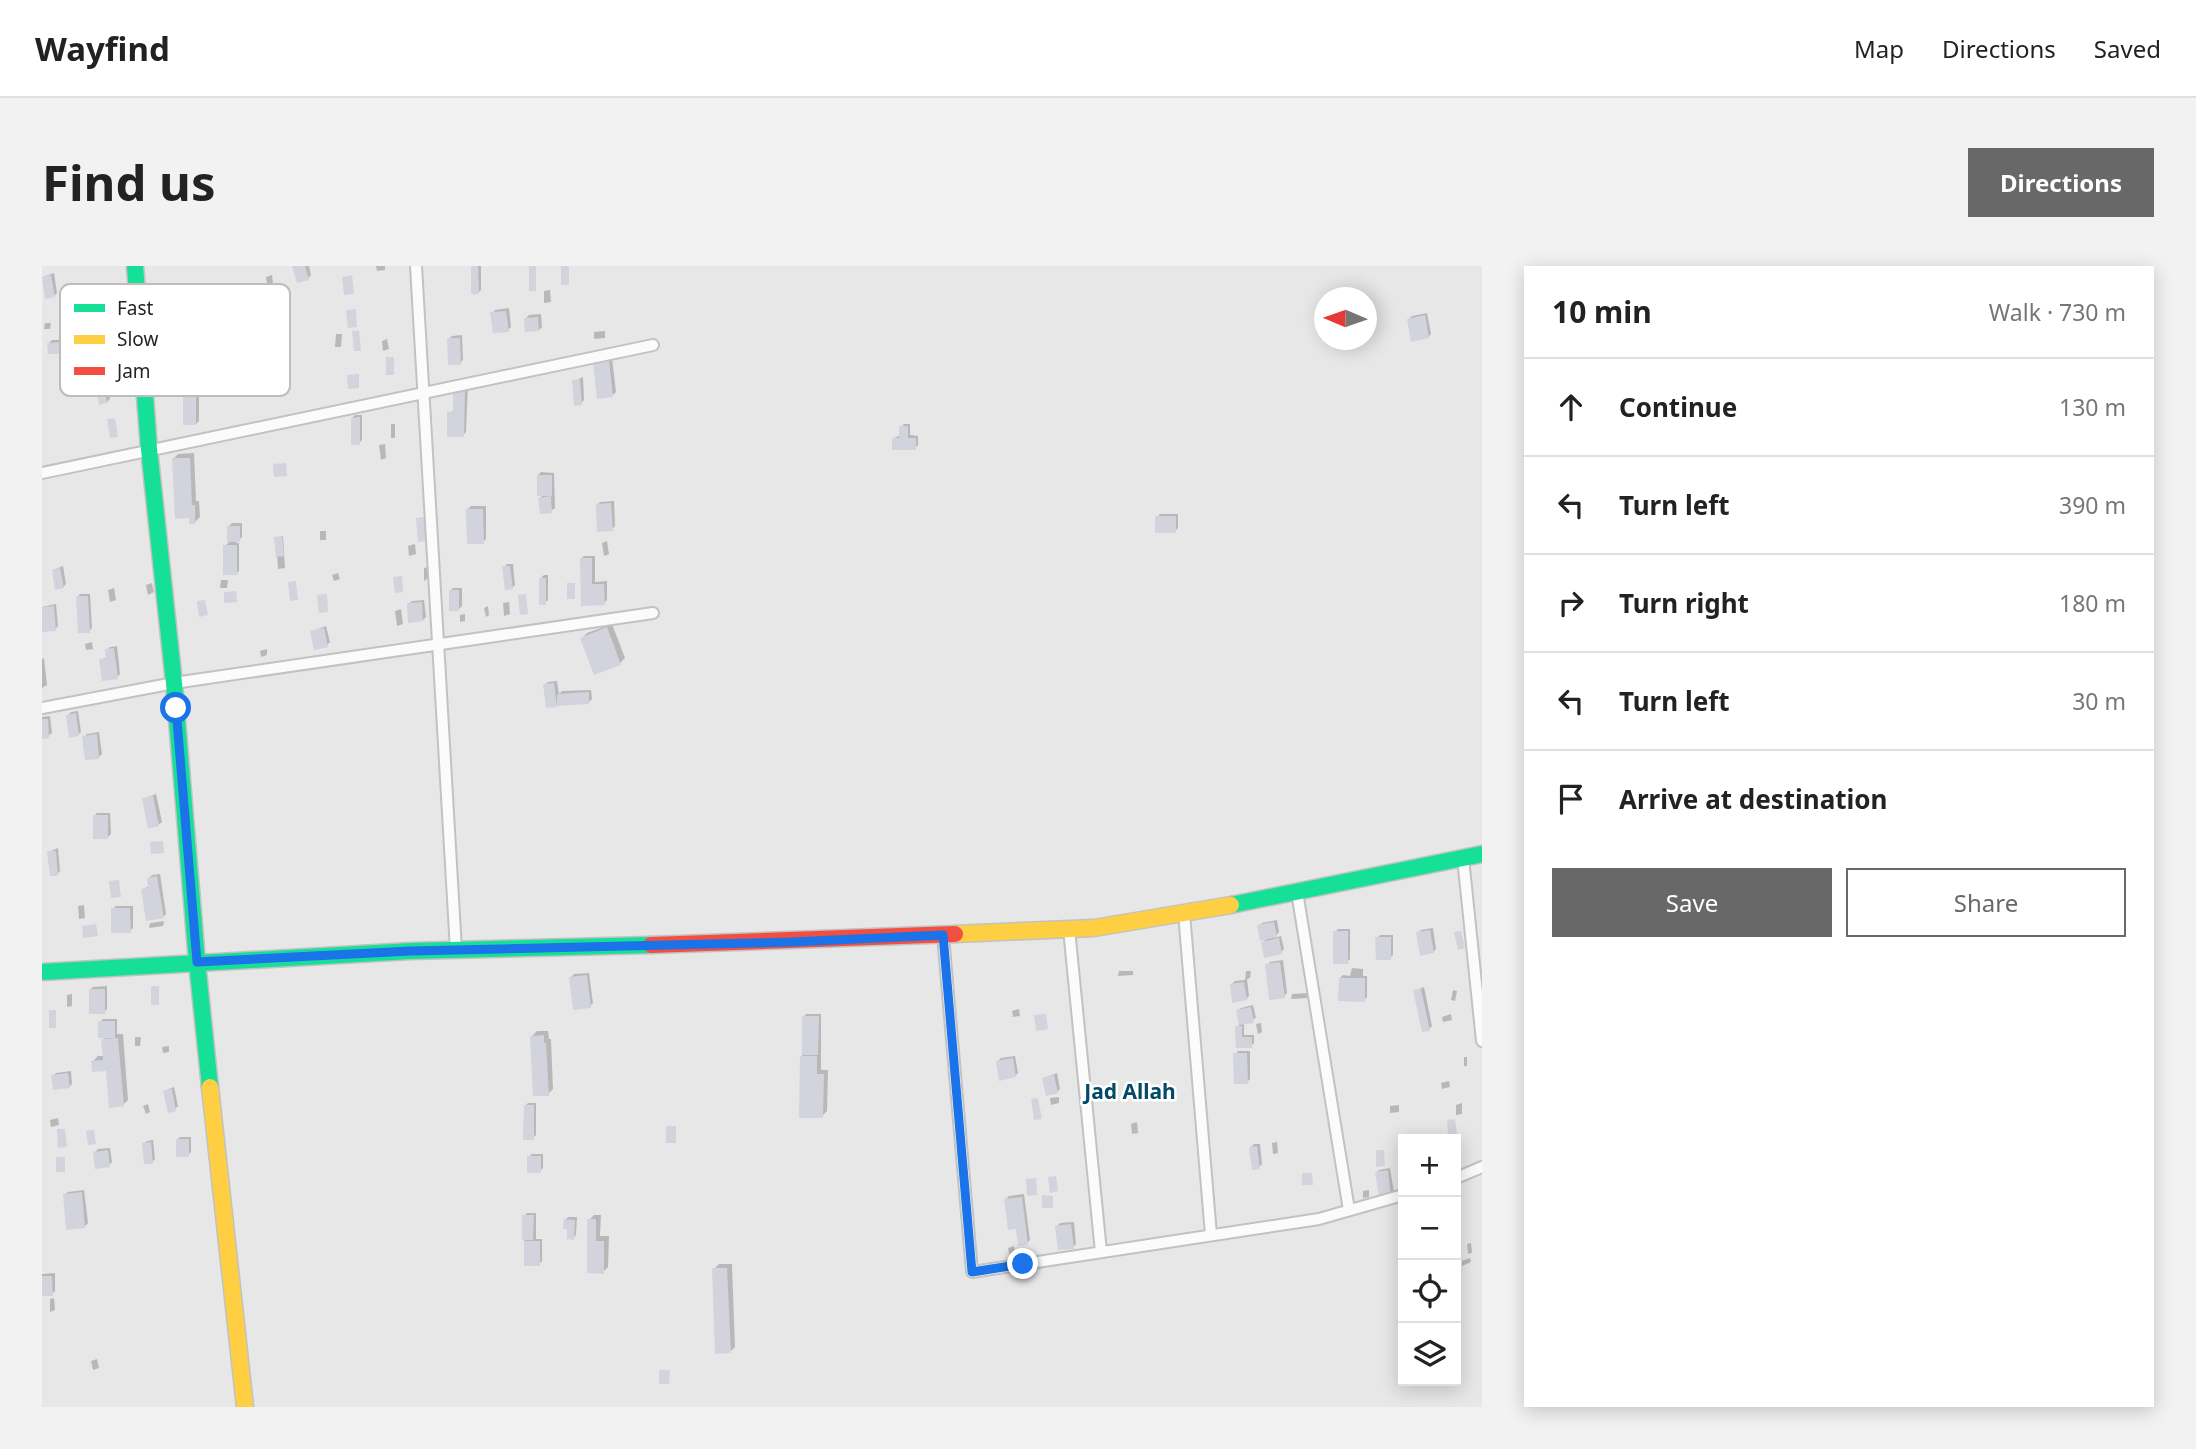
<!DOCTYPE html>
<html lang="en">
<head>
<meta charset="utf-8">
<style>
  body { margin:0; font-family:"Noto Sans",sans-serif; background:#f2f2f2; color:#222 }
  .controls { position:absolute; right:21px; bottom:21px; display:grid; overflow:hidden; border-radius:0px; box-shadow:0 4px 18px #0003 }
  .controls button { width:63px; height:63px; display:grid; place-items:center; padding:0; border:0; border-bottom:2px solid #e0e0e0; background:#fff; color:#222; font:35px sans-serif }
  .compass { position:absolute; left:1272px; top:21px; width:63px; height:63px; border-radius:50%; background:#fff; box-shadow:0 4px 18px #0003; rotate:272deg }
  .stop { position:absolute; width:21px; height:21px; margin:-16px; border:5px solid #1a73e8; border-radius:50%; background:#fff }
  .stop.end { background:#1a73e8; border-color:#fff; box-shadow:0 2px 7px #0008 }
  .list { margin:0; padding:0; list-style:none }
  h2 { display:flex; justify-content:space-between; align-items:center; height:91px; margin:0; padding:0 28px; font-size:30px }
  h2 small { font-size:23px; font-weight:400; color:#767676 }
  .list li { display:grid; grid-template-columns:46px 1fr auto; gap:21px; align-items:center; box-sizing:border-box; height:98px; padding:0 28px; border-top:2px solid #e0e0e0 }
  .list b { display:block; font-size:26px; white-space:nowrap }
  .list em { font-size:23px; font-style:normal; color:#767676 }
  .actions { display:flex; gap:14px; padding:21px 28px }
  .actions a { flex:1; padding:16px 0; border:2px solid #686869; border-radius:0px; text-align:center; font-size:24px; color:#686869 }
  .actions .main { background:#686869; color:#fff }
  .icon { flex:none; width:38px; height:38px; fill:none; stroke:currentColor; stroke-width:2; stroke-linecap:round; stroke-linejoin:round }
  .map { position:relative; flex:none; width:1440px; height:1141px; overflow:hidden; border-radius:0px }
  header { display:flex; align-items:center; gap:42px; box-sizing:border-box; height:98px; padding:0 35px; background:#fff; border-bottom:2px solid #e0e0e0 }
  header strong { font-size:33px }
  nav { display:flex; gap:38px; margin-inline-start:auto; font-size:24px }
  .intro { display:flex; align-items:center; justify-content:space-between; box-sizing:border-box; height:168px; padding:0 42px }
  h1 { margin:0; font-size:49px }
  .button { padding:18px 32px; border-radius:0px; background:#686869; color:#fff; font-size:24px; font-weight:700 }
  main { display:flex; gap:42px; padding:0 42px }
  aside { flex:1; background:#fff; border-radius:0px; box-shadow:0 4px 18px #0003 }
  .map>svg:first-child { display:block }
  .shadow { fill:#0003 }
  .building { fill:#d2d3dc }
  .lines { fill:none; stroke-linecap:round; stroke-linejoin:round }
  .street-casing { stroke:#c2c2c2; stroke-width:14 }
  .fast-casing { stroke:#c2c2c2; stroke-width:19 }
  .slow-casing { stroke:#c2c2c2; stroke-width:19 }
  .jam-casing { stroke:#c2c2c2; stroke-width:19 }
  .street { stroke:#fbfbfb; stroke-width:10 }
  .fast { stroke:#16e098; stroke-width:16 }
  .slow { stroke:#ffcf43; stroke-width:16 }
  .jam { stroke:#f24e42; stroke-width:16 }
  .route { stroke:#1a73e8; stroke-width:9 }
  .labels { text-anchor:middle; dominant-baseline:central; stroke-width:5; stroke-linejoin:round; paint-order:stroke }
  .quarter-label { font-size:21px; font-weight:bold; fill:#024a68; stroke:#fff }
  .key { fill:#fff; stroke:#bdbdbe; stroke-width:2 }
  .key-label { font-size:19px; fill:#242425 }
</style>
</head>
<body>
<header>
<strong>Wayfind</strong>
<nav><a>Map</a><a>Directions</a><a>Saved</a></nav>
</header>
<div class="intro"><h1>Find us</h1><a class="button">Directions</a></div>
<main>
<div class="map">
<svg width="1440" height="1141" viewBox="0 0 1440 1141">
  <rect width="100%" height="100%" fill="#e7e7e7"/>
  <path class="shadow" d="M252,0H267L269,9L266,12Z
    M334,0H343V4L335,5Z
    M431,0H439V24L436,27Z
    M12,7L15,27L12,30L1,11Z
    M230,9L231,17L225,18L224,11Z
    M508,24L509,36L502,37V25Z
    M467,42L469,61L466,64L450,47L453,44Z
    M1385,47L1389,68L1386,71L1367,53L1370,50Z
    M499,48L500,61L497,64L484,52L487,49Z
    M9,57L8,63H2L3,57Z
    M563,65V72L552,73V66Z
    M294,68H300L299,81H293Z
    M420,69L421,94L418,97L407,73L410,70Z
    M345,73L347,83L341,85L340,75Z
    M10,74H25V83L22,86L7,77Z
    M570,92L574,126L571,129L553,97Z
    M64,110L68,133L65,136L55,114Z
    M541,111L542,134L539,137L532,115Z
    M416,119H426L424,166L421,169L407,147L413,144Z
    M157,127V155L154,158L143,131L146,128Z
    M313,149H320V174L317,177L310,152Z
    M349,158H353V172H349Z
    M862,158H868V169L876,170V179L873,182L852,172L859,169V161Z
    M343,178L344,192L339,194L337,179Z
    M152,187L154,235H157L158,251L153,256L131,193L136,188Z
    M499,206L512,207L513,242L509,245L498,232L502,228L496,209Z
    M572,235L573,260L570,263L555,239L558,236Z
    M429,240H444V273L441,276L426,243Z
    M1118,248H1136V262L1133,265L1115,251Z
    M190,257H200V271L194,277H197V305L194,308L183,280L189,274L187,260Z
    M278,265H284V274H278Z
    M241,270L243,302L236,303L234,272Z
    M565,275L567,288L562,290L560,277Z
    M373,278L374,288L367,290L366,280Z
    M542,290H553V316L565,315V334L562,337L540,338L539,293Z
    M465,298H471L473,319L470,322L462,301Z
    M21,300L24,318L21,321L11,304Z
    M386,301L385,313L382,315V302Z
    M296,307L298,313L292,315L290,309Z
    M502,309H506V334L503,337L499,312Z
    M179,314H186L185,322H178Z
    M110,317L112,326L106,329L104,319Z
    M72,322L74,334L68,336L66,324Z
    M411,322H420V340L417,343L408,325Z
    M38,328H48L50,362L47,365L35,331Z
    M382,334L384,351L381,354L367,338L370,335Z
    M467,336L468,348L462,350L461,337Z
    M14,338L16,360L13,363L0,364V341Z
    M446,340L447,349L444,351L442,342Z
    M359,343L361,358L355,360L353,345Z
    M423,348V355L418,356V349Z
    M570,358L583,392L578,397L540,372L545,367Z
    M284,360L288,376L285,379L269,366Z
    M50,376L51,383L44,384L43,378Z
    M75,380L78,408L75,411L59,394L66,390L65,384L68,381Z
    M225,383V389L219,391L218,385Z
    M2,392L5,419L0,422V393Z
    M515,415L517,428L520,425L549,424L550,433L547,436L505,440L503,419L506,416Z
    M36,445L39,466L36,469L26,449L29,446Z
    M8,450L10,467L6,470L0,471V451Z
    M57,466L60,488L57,491L42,471L45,468Z
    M114,528L120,556L116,559L102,533Z
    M55,547H68L69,568L66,571L52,550Z
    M16,582L18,605L15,608L7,586Z
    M118,608L124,648L121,651L101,623L108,620L107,612L110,609Z
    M42,639L43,652L37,653L36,640Z
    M74,640H91V662L88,665L71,643Z
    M1235,654L1237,666L1232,672L1239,670L1242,683L1239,686L1221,676L1226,671L1217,660L1220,657Z
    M122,655L121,660L107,662L108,657Z
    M1391,662L1394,683L1391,686L1376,667L1379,664Z
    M1296,663H1308V693L1305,696L1293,666Z
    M1338,669H1351V689L1348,692L1335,672Z
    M1241,694L1245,727L1242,730L1225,699L1228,696Z
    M1310,702L1321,703V710H1325V731L1322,734L1298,712L1301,709L1308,710Z
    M1077,705H1091V709L1076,710Z
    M1204,705H1209L1208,712L1205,713L1207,730L1204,733L1190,718L1193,715L1203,714Z
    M547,707L551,737L548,740L529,711L532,708Z
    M65,720V743L62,746L48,724L51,721Z
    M1382,721L1390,760L1387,763L1373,725Z
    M1411,724L1415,725L1413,735L1409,734Z
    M1266,727L1265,732L1249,733L1250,728Z
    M30,728V740L25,741V729Z
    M1211,739L1214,752L1202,756V769H1212V777L1209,780H1195V761L1198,758L1196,745L1199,742Z
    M977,743L978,750L971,751L970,745Z
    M764,748H779V804H786L785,845L780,850L760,791L761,751Z
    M1409,748L1410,754L1401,756L1400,751Z
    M61,753H75V768H81L86,834L81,839L66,803L51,795L56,790H63L61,774L65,770L58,756Z
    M1219,757L1220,766L1216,768L1214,758Z
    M495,765H506L507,773H509L511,823L506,828L490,770Z
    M93,771H99L98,780H93Z
    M127,780V786L121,787L120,781Z
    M1196,785H1208V813L1205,816L1193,788Z
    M973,790L976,807L973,810L956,795L959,792Z
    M1422,791H1425V800H1422Z
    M29,805L30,818L27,821L11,810L14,807Z
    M1015,807L1018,823L1015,826L1002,812Z
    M1407,815L1408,821L1400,823L1399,817Z
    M132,821L136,840L133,843L123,825Z
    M1017,831V837L1009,839L1008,832Z
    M486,837H494V869L491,872L483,840Z
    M1420,837V848L1414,849V839Z
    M106,838L108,846L104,848L101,840Z
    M1357,839V846L1348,847V840Z
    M16,852L17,859L9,861L8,854Z
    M1095,856L1096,867L1090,868L1089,858Z
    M138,871H149V886L146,889L135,874Z
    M111,874L113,893L110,896L102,878L105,875Z
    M1235,876L1236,887L1231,888L1230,877Z
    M1212,878H1218L1220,898L1217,901L1209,881Z
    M68,882L70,896L67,899L53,886L56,883Z
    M490,888H501V902L498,905L487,891Z
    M1348,902L1352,926L1349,929L1334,907L1337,904Z
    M42,924L46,957L43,960L22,929L26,926Z
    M1327,924V931L1321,932V925Z
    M982,928L988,974L985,977L964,933L967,930Z
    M485,947H494V973H500V995L497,998H483L482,950Z
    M552,949H559L558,970H567L566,1001L561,1006L547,954Z
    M526,951H535L534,969L531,972L523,954Z
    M1032,956L1034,978L1031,981L1015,960L1018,957Z
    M1414,956L1417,957L1416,965H1414Z
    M1429,977L1430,987L1426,988L1425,978Z
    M972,980L974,990L968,992L966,982Z
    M1428,992L1429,996L1420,1000V995Z
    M677,998H690L693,1081L688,1086L672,1003Z
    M13,1007V1025L10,1028H0V1008Z
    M12,1032L13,1044L8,1046V1033Z
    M55,1093L57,1102L51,1104L49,1095Z"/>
  <path class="building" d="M250,0H263L267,14L255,17Z
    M429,0H436L437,28H429Z
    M487,0H494V25H487Z
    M519,0H527V19H519Z
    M9,9L13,31L3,33L0,11Z
    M310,9L312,28L302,29L300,11Z
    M314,43L315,61L306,62L304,44Z
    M464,45L467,66L451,67L448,46Z
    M1383,49L1387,72L1369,76L1365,53Z
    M496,51L497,65L483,66L482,52Z
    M317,64L319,85H312L310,65Z
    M405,72H418L419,99H406Z
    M22,76L23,88H6L5,77Z
    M344,91H352V109H344Z
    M567,94L571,131L555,133L551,96Z
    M317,108V122L306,123L305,109Z
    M61,112L65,137L57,139L53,114Z
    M538,113L540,139L532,140L530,114Z
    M411,121H423L422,171H405V146H411Z
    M141,130H154V159H141Z
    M318,151V179H309V152Z
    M73,152L76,171L68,172L65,153Z
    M857,160H866V172H874V184H850V172H857Z
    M130,192H148L150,239H153V258H147V252L133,253Z
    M244,197L245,210L232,211L231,198Z
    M495,209H510V230H495Z
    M509,230L510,247L498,248L496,232Z
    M569,237L571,265L555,266L554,238Z
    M424,243H441L442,278H425Z
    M1113,250H1134V267H1113Z
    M383,251L384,275L376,276L374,252Z
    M185,260H198V276H185Z
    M240,270L242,290L234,291L232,271Z
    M181,279H195V309H181Z
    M538,292H550V318H562L563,339L539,340Z
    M460,300H468L471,323L463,324Z
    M18,302L22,322L13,324L10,304Z
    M360,310L361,326L353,327L351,311Z
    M497,312H504V339H497Z
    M254,315L256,334L248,335L246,316Z
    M525,317H533V333H525Z
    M407,324H417V345H407Z
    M194,325L195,336L182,337V326Z
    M285,328L286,346L277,347L275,329Z
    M484,328L486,348L478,349L476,329Z
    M34,330H46L48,367H36Z
    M163,334L166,349L157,351L155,335Z
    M380,336L381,355L366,357L365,337Z
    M12,340L14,365L0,366V341Z
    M565,361L579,399L552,409L538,372Z
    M282,362L286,381L272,384L268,365Z
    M72,382L76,413L60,415L57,393L64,392L63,383Z
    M512,417L515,441L504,442L501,418Z
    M547,426V438L515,440V428Z
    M34,447L37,470L27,472L24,449Z
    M0,453H6L7,472L0,473Z
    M55,468L57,493L43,494L40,470Z
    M111,530L117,560L106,563L100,532Z
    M51,549H66V573H51Z
    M121,575L122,587L109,588L108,576Z
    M5,585H14L16,610H8Z
    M115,610L122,652L104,655L99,623L106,622L105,612Z
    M77,614L79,631L69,632L67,615Z
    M69,642H88L89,667H69Z
    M1232,656L1235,671L1218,675L1215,659Z
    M54,658L56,670L41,672L40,660Z
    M1388,664L1392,687L1378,690L1374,666Z
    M1291,665H1306V698H1291Z
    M1419,665L1423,682L1416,684L1412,666Z
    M1333,671H1349V694H1334Z
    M1237,672L1240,688L1222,692L1219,676Z
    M1238,696L1243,732L1227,734L1223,698Z
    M545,709L549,742L531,744L527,711Z
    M1297,712H1323V736L1296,735Z
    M1202,716L1205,734L1190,737L1188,718Z
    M109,720H117V739H109Z
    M47,723H63V748H47Z
    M1379,723L1388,765L1380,766L1371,724Z
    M1209,741L1212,757L1197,759L1194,744Z
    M7,744H14V762H7Z
    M1004,748L1006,763L994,765L992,749Z
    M760,750H777L776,789H760Z
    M56,755H73V772H56Z
    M1193,760H1200V771H1210V782H1194Z
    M502,769V777H504L507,830H491L488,770Z
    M76,772L82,840L67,842L64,805L50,806L49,795L61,794L59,773Z
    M1191,787H1205L1206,818H1192Z
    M758,790H775V808H782L781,852H757Z
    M971,792L974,811L957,815L954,795Z
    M26,807L28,822L11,824L9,809Z
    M1012,809L1016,827L1004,830L1000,812Z
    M130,823L134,845L126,847L121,825Z
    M996,832L1000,853L992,854L989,833Z
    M482,839H492V874H481Z
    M1413,853L1415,868L1406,869L1405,854Z
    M624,860H634V877H624Z
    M15,863H23L25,881L16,882Z
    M52,864L54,878L46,879L44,865Z
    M134,873H147V891H134Z
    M109,876L111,898H102L100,877Z
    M1215,880L1218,903L1210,904L1207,881Z
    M66,884L68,901L53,903L51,886Z
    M1334,884H1342L1343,900L1334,901Z
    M485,890H499V907H485Z
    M14,891H23V906H14Z
    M1346,904L1349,930L1337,932L1333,906Z
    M1260,907H1270L1271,919H1260Z
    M1014,910L1016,925L1008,927L1006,911Z
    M994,912L995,929L985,930L984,913Z
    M40,926L43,962L24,964L21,928Z
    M1000,929L1011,930V942H1000Z
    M980,931L986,979L976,980L974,963L966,964L962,933Z
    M480,949H492L491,974H480Z
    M522,953L533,954L532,974L525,973V963H521Z
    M545,953H554V975H562V1008L545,1007Z
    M1029,958L1032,983L1016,984L1013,960Z
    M482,975H498V1000H482Z
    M670,1002H685L689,1087L673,1088Z
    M0,1010H10L11,1030H0Z
    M617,1104H628L627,1118H617Z"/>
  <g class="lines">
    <defs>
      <path id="street" d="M374,0L414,684
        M0,207L611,79
        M0,442L132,417L611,347
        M1421,592L1440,775
        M1255,626L1307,944
        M1142,647L1169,969
        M1027,663L1059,986
        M901,669L930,1006L1277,953L1361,929
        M1414,912L1440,901"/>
      <path id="fast" d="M93,0L107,183L132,417L155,696L168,821
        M1189,639L1440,588
        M0,706L369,685L609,679"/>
      <path id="slow" d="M913,668L1052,662L1189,639
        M168,821L203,1141"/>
      <path id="jam" d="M609,679L913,668"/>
    </defs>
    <use href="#street" class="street-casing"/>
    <use href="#fast" class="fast-casing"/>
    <use href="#slow" class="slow-casing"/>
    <use href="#jam" class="jam-casing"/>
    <use href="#street" class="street"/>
    <use href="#fast" class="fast"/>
    <use href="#slow" class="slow"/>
    <use href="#jam" class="jam"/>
  </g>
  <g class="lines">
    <path class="route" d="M134,442L155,696L369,685L750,676L901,669L930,1006L981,998"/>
  </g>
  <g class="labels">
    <g class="quarter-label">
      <text x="1088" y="825">Jad Allah</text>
    </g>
  </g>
  <rect x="18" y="18" width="230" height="112" rx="10" class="key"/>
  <rect x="32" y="38" width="31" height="8" fill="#16e098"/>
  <rect x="32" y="69" width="31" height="9" fill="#ffcf43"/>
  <rect x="32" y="101" width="31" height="8" fill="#f24e42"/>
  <g class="key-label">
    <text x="75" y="49">Fast</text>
    <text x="75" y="80">Slow</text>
    <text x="75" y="112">Jam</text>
  </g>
</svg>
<div class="controls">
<button>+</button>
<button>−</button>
<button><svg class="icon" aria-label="locate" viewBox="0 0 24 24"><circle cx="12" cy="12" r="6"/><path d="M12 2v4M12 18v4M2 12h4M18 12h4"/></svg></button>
<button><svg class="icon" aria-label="layers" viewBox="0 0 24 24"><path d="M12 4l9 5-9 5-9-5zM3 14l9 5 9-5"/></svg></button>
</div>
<svg class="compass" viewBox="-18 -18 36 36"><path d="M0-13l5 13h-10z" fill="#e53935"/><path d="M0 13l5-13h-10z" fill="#767676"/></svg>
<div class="stop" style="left:134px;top:442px"></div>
<div class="stop end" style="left:981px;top:998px"></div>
</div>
<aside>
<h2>10 min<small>Walk · 730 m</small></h2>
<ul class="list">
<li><svg class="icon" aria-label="ahead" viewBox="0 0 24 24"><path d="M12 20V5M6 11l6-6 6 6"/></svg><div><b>Continue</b></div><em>130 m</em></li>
<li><svg class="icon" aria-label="left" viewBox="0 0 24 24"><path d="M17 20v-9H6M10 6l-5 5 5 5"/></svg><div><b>Turn left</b></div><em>390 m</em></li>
<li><svg class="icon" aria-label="right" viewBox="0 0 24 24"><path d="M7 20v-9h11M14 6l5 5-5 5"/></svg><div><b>Turn right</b></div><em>180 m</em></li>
<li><svg class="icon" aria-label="left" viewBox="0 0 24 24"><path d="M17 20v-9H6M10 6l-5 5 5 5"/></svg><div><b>Turn left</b></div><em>30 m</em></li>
<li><svg class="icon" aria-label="arrive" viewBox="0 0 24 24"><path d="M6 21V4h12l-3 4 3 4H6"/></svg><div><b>Arrive at destination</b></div></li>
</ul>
<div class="actions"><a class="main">Save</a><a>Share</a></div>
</aside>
</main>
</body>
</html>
